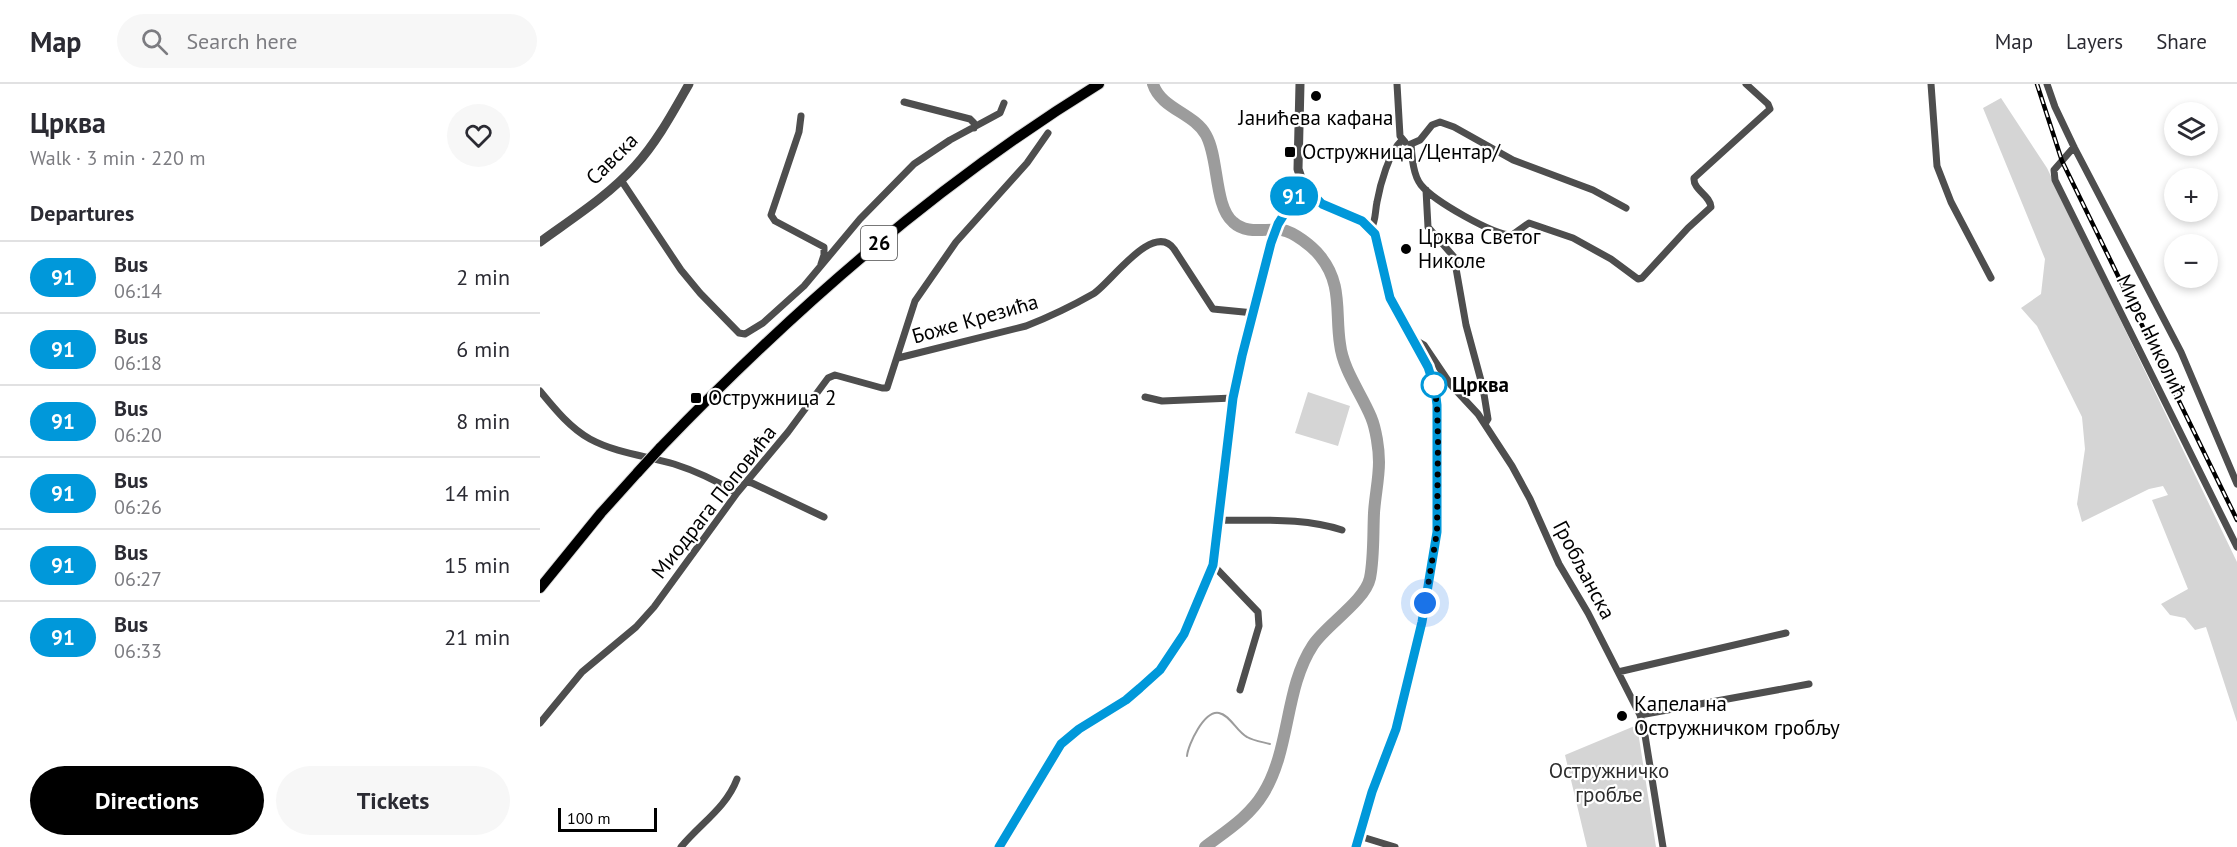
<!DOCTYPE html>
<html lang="en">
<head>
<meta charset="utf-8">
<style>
  body { margin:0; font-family:"PT Sans",sans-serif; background:#f7f7f7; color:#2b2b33; height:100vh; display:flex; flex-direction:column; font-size:22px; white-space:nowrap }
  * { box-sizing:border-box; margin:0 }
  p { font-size:20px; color:#7c7c81 }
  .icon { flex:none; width:33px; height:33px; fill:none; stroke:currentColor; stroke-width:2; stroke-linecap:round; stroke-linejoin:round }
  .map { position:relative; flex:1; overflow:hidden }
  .side { display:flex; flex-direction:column; background:#fff; width:540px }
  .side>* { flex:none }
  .badge { padding:0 12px; border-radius:20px; font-size:21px; line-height:39px }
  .controls { position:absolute; left:1624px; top:18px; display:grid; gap:12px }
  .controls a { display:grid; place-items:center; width:54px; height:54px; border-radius:50%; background:#fff; box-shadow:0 3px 9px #0003; font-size:30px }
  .scale { position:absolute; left:18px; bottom:15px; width:99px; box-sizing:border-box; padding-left:6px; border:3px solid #000; border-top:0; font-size:16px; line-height:21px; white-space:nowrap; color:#000; -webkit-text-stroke:4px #fff; paint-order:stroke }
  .you { position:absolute; width:30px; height:30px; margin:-15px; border:4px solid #fff; border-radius:50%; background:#1a73e8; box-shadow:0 0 0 9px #1a73e833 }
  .map>.badge { position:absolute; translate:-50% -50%; box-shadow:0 0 0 3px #fff }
  h2 { padding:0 30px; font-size:22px; line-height:54px }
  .round { display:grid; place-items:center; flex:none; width:63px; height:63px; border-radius:32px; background:#f7f7f7 }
  .overview { display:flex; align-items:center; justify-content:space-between; height:102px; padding:0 30px }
  h1 { font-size:28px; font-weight:800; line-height:45px }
  .button { display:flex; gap:12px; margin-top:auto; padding:12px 30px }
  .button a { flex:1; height:69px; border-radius:36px; background:#000; color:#fff; font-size:24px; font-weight:800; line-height:69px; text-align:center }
  .button a+a { background:#f7f7f7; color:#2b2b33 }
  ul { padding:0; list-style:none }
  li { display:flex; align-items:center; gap:18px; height:72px; padding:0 30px; border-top:2px solid #e1e1e2 }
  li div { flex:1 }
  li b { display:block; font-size:22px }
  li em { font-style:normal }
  li .badge { min-width:66px; font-weight:700; text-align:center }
  header { display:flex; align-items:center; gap:36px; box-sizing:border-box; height:84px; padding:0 30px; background:#fff; border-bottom:2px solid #e1e1e2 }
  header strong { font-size:28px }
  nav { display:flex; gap:33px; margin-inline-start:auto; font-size:21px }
  .search { width:420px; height:54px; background:#f7f7f7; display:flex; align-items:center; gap:15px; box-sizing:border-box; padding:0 21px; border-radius:33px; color:#7c7c81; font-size:22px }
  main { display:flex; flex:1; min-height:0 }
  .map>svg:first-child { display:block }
  .green { fill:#d5d5d5 }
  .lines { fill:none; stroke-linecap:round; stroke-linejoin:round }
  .stream { stroke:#9c9c9c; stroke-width:2 }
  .river { stroke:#9c9c9c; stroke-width:12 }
  .primary-casing { stroke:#dbdbdb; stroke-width:12 }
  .minor { stroke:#4e4e4e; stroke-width:7 }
  .tertiary { stroke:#4e4e4e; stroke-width:9 }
  .primary { stroke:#000; stroke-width:10 }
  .rail-casing { stroke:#000; stroke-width:4.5 }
  .rail { stroke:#fff; stroke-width:2; stroke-dasharray:7; stroke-linecap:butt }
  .primary-bridge-casing { stroke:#dbdbdb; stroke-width:12; stroke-linecap:butt }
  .primary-bridge { stroke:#000; stroke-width:10 }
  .line-casing { stroke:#fff; stroke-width:14 }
  .line { stroke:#0098da; stroke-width:9 }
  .walk { stroke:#000; stroke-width:6; stroke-dasharray:0 10.8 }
  .poi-dot { fill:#000; stroke:#fff; stroke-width:2 }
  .stop-dot { fill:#fff; stroke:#0098da; stroke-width:3 }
  .labels { text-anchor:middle; stroke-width:4.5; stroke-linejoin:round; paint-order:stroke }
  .shield { fill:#fff; stroke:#4c4c4c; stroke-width:1.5 }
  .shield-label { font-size:20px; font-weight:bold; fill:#000 }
  .poi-label { font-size:21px; fill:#000; stroke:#fff; text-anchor:start }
  .street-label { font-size:21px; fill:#000; stroke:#fff }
  .stop-label { font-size:21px; font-weight:bold; fill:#000; stroke:#fff; text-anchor:start }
  .park-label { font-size:21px; fill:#2c2c2c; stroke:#fff }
</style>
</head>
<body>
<header>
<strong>Map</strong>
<div class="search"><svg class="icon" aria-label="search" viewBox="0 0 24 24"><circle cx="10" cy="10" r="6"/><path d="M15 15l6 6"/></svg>Search here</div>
<nav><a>Map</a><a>Layers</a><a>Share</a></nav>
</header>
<main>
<section class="side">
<div class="overview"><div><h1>Црква</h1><p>Walk · 3 min · 220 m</p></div><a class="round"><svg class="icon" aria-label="heart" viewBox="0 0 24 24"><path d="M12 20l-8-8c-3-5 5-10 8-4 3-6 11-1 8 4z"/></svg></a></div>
<h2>Departures</h2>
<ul>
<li><span class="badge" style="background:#0098da;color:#fff">91</span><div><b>Bus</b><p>06:14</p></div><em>2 min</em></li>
<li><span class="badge" style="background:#0098da;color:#fff">91</span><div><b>Bus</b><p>06:18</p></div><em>6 min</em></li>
<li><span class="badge" style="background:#0098da;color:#fff">91</span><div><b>Bus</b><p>06:20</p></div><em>8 min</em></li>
<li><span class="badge" style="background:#0098da;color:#fff">91</span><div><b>Bus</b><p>06:26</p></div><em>14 min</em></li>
<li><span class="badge" style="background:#0098da;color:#fff">91</span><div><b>Bus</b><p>06:27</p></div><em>15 min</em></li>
<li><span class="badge" style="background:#0098da;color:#fff">91</span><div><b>Bus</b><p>06:33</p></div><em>21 min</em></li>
</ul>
<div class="button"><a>Directions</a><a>Tickets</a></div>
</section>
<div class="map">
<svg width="1697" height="763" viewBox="0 0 1697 763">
  <rect width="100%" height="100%" fill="#fff"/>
  <!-- green -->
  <path class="green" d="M 1461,14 L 1507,84 L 1697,478 L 1697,638 L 1666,543 L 1655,546 L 1645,534 L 1630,531 L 1621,520 L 1648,505 L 1612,416 L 1628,411 L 1623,402 L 1609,405 L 1542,438 L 1537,420 L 1545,365 L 1542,333 L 1497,242 L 1481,224 L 1501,210 L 1505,175 L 1443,24 Z
    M 768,308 L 810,322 L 798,362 L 755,349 Z
    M 1097,641 L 1116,763 L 1047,763 L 1025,671 Z"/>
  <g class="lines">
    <!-- stream -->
    <path class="stream" d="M 647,672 C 648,661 664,626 679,629 C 690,631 697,648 707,653 C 714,657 723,658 730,660"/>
    <!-- river -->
    <path class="river" d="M 613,0 C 621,25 654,29 666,51 C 679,74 674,122 693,138 C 707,151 725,144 742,146 C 754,148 772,162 780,172 C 803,200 795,228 800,260 C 803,286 821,309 831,333 C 836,345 839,365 839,378 C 839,395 835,412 834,429 C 833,450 834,474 830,494 C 825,517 786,541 773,561 C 744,605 751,665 723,710 C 709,733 686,747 665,763"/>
    <defs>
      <path id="primary" d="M 120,364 C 252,227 396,100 559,0
        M 0,504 L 61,429 L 98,388"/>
    </defs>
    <!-- primary casing -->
    <use href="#primary" class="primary-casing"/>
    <!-- minor -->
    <path class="minor" d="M 857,0 L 860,52 L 865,58
      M 1391,0 L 1397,82 L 1411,118 L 1451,194
      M 1507,0 L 1515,23 L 1534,63 L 1641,268 L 1697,400
      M 364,18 L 430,35 L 434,39 L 434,44
      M 261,32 L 259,48 L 231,131 L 235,137 L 284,163 L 284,171 L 281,180
      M 871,60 C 872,73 873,91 881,101 C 894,117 953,151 972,151 L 989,139 L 1033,154 L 1071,175 L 1098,195 L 1102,194 L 1148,144 L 1171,123 C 1170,111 1153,106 1154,94 L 1230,25 L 1228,20 L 1206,0
      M 871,60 L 880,56 L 892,41 L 900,38 L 914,43 L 973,76 L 1053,106 L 1086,124
      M 1534,63 L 1514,86 L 1515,96 L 1697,463
      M 81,96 L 141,186 L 160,209 L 199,249 L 205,250 L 223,239 L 264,202 L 320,135 L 374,80 L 410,56 L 460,29 L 464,19
      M 886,106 L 888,143 L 914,173 L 926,241 L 943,304 L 948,335 L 945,340
      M 831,145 C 836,137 835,127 837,118 C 840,101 849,68 862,56
      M 874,257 L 877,257 L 884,261 L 911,301 L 938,330 L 972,382 L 990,415 L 1019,480 L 1048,529 L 1100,631 L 1104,645 L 1123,763
      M 358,274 L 486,242 C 509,233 532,222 553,210 C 569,201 613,136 634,165 L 673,225 L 714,229
      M 0,307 C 14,324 30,344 50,355 C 76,369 106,372 134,380 C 156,387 177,397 197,409
      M 605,313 L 622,317 L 693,314
      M 207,398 L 212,399 L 284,433
      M 679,436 C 720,437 762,433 802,446
      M 673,481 L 718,528 L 719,542 L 700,606
      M 1078,588 L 1246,549
      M 1100,631 L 1269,600
      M 0,639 L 42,588 L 96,543 L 114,523 L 197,409 L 248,348 L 288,294 L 295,291 L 342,304 L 347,304 L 375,217 L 416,158 L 487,79 L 508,49
      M 819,752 L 855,763
      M 141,763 C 161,739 186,724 197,695
      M 459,763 L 521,660 L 539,645 L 586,616 L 600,605 L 620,586 L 644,550 L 673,481 L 693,314 L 702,272 L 731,159 L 738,140 L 763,100"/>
    <!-- tertiary -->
    <path class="tertiary" d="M 760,0 L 758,85 L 763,100 L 777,116 L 787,122 L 822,137 L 835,150 L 850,214 L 888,283 L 897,320 L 897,448 L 882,538 L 856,645 L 832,708 L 816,763
      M 0,158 C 33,134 68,112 95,82 C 117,58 133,28 149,0"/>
    <!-- primary -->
    <use href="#primary" class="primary"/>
    <defs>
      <path id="rail" d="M 1497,0 L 1522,77 L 1697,436"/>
    </defs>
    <!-- rail casing -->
    <use href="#rail" class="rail-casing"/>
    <!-- rail -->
    <use href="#rail" class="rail"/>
    <defs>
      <path id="primary-bridge" d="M 98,388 L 120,364"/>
    </defs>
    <!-- primary-bridge casing -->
    <use href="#primary-bridge" class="primary-bridge-casing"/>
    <!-- primary-bridge -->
    <use href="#primary-bridge" class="primary-bridge"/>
  </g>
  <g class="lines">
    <defs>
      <path id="line" d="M 459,763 L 521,660 L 539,645 L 586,616 L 600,604 L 620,586 L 644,550 L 673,481 L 693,314 L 702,272 L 731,159 L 738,140 L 763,100 L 782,120 L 822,137 L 835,150 L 850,214 L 888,283 L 895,305 L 897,321 L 897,448 L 882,538 L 856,645 L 832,708 L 816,763"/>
    </defs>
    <!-- line casing -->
    <use href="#line" class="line-casing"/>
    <!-- line -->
    <use href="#line" class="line"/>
    <!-- walk -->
    <path class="walk" d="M 885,519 L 897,448 L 898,357 L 897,321 L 894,301"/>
  </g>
  <!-- markers -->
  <g class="poi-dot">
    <circle cx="776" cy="12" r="6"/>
    <rect x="744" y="62" width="12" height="12" rx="3"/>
    <circle cx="866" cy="165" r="6"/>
    <rect x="150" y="308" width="12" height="12" rx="3"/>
    <circle cx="1082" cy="632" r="6"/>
  </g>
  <circle class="stop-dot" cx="894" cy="301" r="12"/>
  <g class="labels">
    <!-- shield labels -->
    <rect class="shield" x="321" y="142" width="36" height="34" rx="4.5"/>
    <g class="shield-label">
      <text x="339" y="166">26</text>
    </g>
    <!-- poi labels -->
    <g class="poi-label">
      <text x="776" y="41" text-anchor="middle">Јанићева кафана</text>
      <text x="762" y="75">Остружница /Центар/</text>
      <text x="878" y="160">Црква Светог<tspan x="878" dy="24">Николе</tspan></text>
      <text x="168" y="321">Остружница 2</text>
      <text x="1094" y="627">Капела на<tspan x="1094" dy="24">Остружничком гробљу</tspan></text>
    </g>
    <!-- street labels -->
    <g class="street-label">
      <text transform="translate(72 75) rotate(-45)" y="7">Савска</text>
      <text transform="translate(435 235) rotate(-16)" y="7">Боже Крезића</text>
      <text transform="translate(1612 253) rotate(64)" y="7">Мире Николић</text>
      <text transform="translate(174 418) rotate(-52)" y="7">Миодрага Поповића</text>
      <text transform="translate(1044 486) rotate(62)" y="7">Гробљанска</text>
    </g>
    <!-- stop labels -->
    <g class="stop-label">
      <text x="912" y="308">Црква</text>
    </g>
    <!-- park labels -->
    <g class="park-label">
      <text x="1069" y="694">Остружничко<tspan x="1069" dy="24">гробље</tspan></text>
    </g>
  </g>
</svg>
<div class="controls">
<a><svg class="icon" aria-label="layers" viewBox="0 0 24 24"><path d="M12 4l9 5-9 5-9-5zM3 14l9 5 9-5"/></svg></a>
<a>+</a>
<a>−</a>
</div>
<div class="scale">100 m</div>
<div class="you" style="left:885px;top:519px"></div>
<b class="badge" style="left:754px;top:112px;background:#0098da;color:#fff">91</b>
</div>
</main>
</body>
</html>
